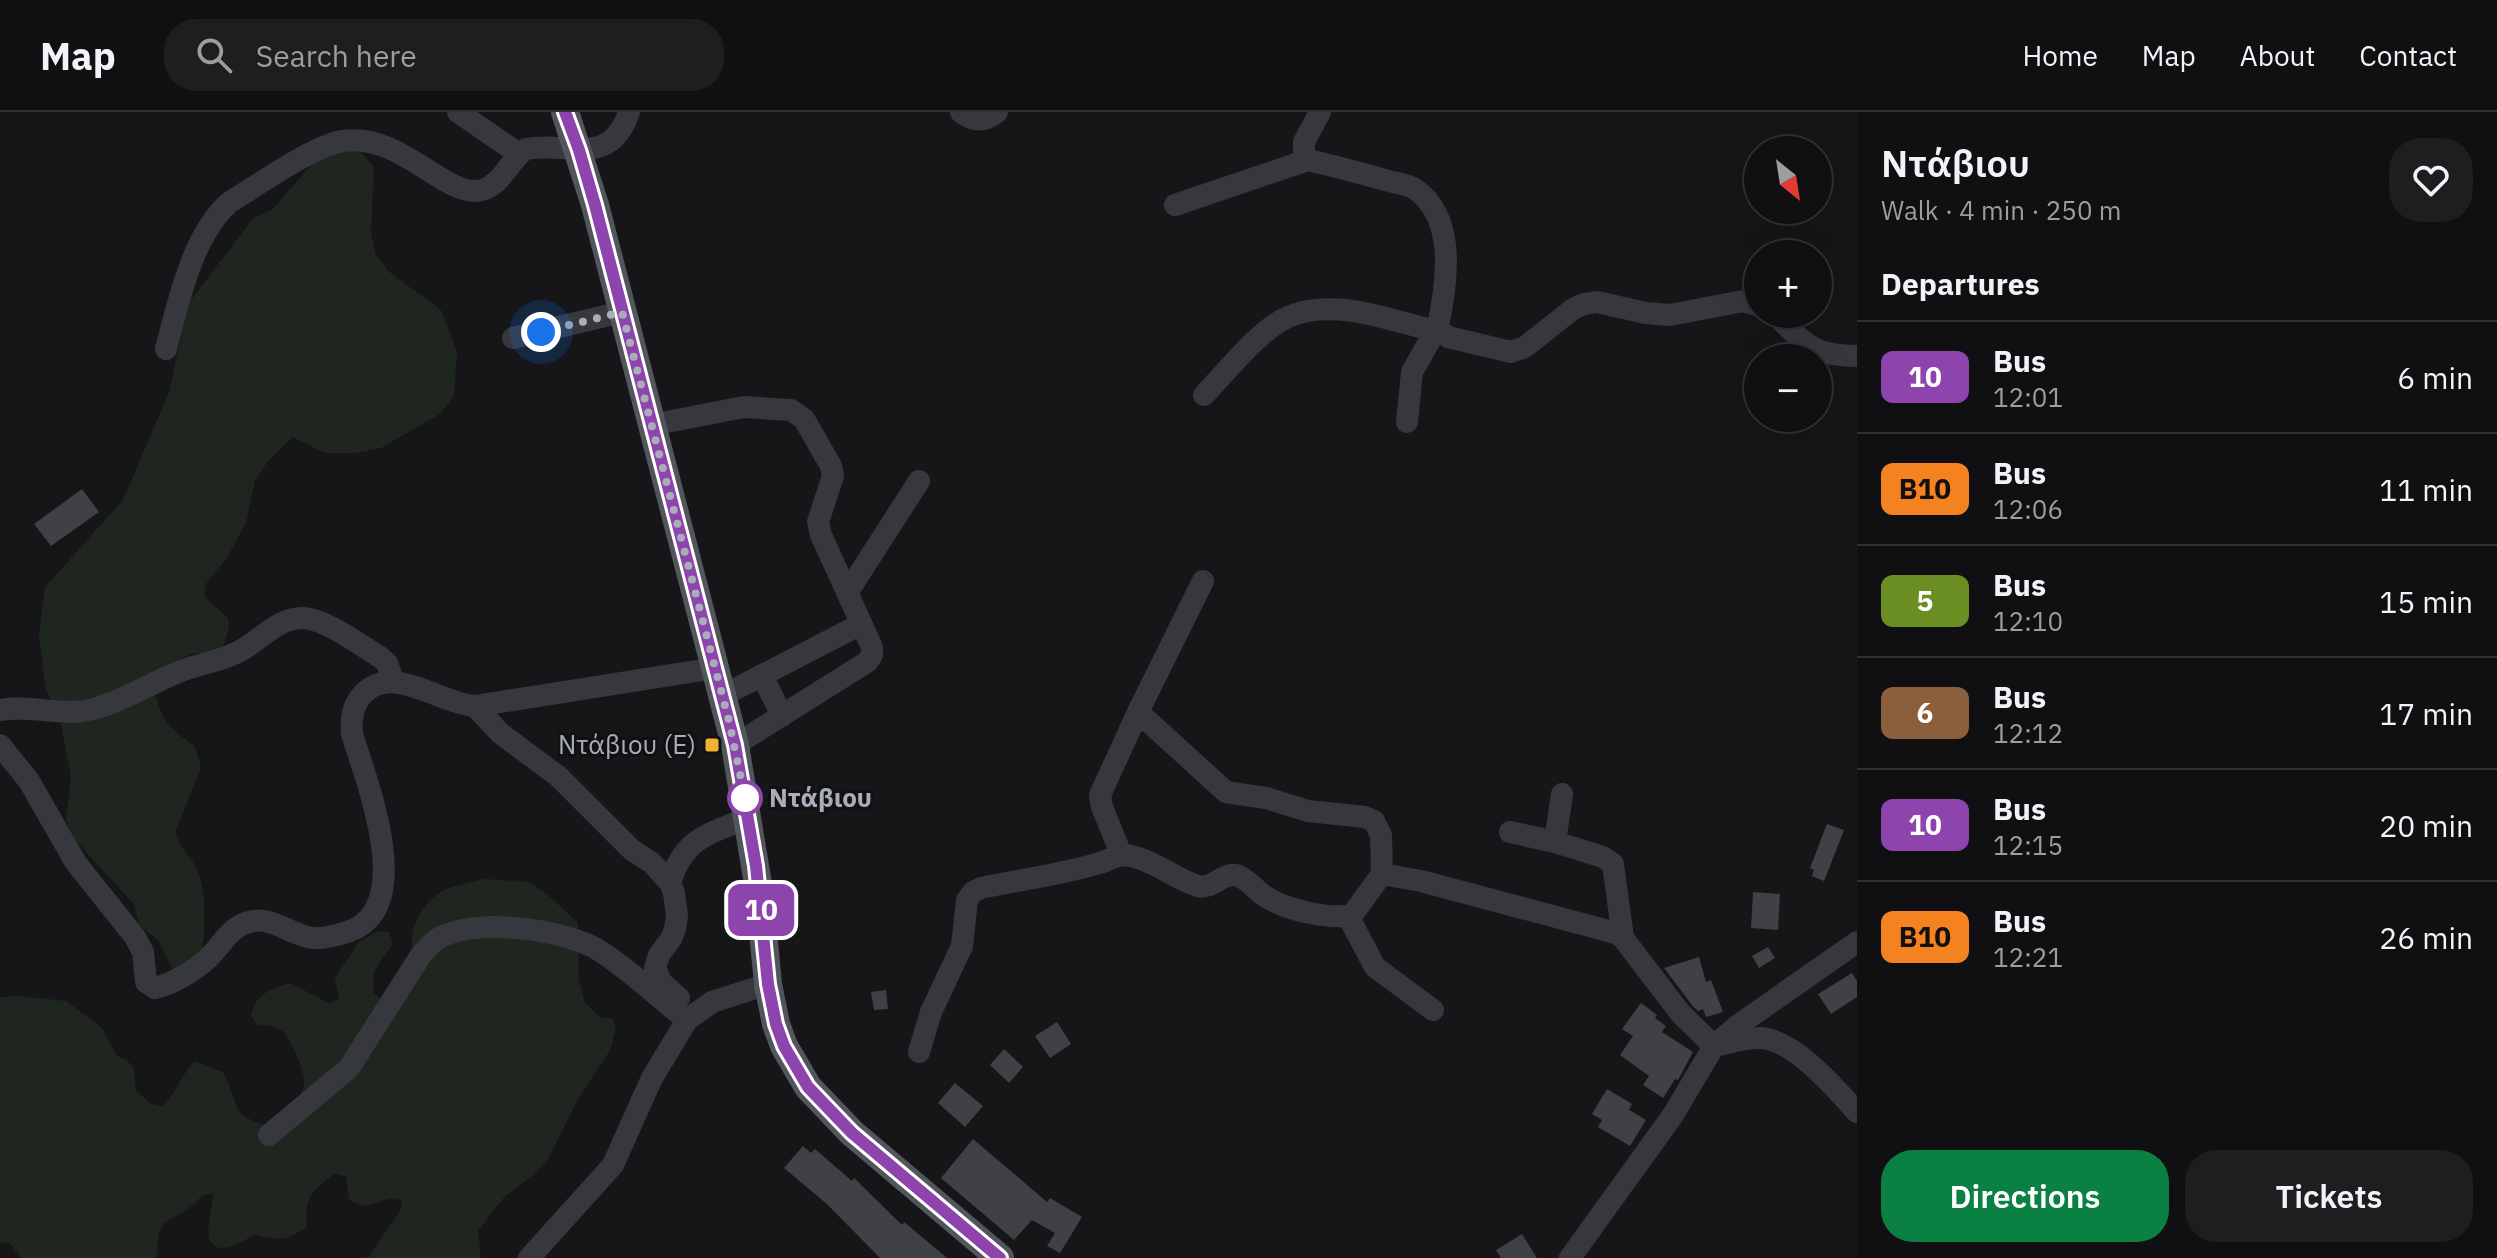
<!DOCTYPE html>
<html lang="en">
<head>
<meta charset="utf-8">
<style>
  body { margin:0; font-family:"IBM Plex Sans",sans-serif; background:#1e1e20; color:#f1f3f6; height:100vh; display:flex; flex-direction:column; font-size:30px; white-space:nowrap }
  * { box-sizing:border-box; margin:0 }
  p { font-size:26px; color:#9c9d9f }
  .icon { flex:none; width:44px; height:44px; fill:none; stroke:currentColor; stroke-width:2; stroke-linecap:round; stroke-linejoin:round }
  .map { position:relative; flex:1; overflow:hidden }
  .panel { display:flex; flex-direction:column; background:#101012; width:640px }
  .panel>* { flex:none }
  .badge { padding:0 16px; border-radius:12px; font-size:28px; line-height:52px }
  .needle { width:52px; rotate:150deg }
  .fabs { position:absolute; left:1744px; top:24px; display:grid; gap:16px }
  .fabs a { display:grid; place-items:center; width:88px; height:88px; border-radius:50%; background:#101012; box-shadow:0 8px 32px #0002,0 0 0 2px #303032; font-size:40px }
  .you { position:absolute; width:40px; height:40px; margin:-20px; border:6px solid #fff; border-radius:50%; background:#1a73e8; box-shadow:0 0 0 12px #1a73e833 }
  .map>.badge { position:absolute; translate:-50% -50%; box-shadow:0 0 0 4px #fff }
  h2 { padding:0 24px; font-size:30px; line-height:72px }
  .round { display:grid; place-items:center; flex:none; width:84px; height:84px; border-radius:32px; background:#1e1e20 }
  .overview { display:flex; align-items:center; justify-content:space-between; height:136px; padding:0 24px }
  h1 { font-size:38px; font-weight:600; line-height:60px }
  .button { display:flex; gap:16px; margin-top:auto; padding:16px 24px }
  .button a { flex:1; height:92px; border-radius:32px; background:#0b8043; color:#fff; font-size:32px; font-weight:600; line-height:92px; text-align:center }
  .button a+a { background:#1e1e20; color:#f1f3f6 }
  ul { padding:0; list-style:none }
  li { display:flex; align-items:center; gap:24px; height:112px; padding:0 24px; border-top:2px solid #303032 }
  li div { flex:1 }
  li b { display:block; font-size:30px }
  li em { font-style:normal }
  li .badge { min-width:88px; font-weight:700; text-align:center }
  header { display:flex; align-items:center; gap:48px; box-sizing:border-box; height:112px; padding:0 40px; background:#101012; border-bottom:2px solid #303032 }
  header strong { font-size:38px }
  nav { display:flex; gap:44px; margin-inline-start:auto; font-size:28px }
  .search { width:560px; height:72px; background:#1e1e20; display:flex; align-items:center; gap:20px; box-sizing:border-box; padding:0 28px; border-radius:32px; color:#9c9d9f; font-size:30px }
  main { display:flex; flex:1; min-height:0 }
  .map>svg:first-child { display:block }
  .green { fill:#1e261f }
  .building { fill:#404145 }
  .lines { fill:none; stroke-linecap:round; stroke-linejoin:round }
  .minor { stroke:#37383d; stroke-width:22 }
  .major { stroke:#53555c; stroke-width:28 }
  .line-casing { stroke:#fff; stroke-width:18 }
  .line { stroke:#8e44ad; stroke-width:12 }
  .walk { stroke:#a8adb8; stroke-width:8; stroke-dasharray:0 14.4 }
  .poi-dot { fill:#f2b134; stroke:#111113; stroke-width:3 }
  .stop-dot { fill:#fff; stroke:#8e44ad; stroke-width:4 }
  .labels { text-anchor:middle; stroke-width:6; stroke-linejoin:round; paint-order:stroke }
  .poi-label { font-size:26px; fill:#a8adb8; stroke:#111113; text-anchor:end }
  .stop-label { font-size:26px; font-weight:bold; fill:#a8adb8; stroke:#111113; text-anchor:start }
</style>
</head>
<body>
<header>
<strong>Map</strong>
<div class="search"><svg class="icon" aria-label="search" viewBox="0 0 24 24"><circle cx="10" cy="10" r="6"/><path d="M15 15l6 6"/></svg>Search here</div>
<nav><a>Home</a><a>Map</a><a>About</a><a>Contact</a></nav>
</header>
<main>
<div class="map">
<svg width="1857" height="1146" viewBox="0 0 1857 1146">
  <rect width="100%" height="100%" fill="#161618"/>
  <!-- green -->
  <path class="green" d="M 337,36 L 359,38 L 374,55 L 371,121 L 376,143 L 388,159 L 441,198 L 457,239 L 454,284 L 440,302 L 381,336 L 356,341 L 324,341 L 293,325 L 269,348 L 255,368 L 246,411 L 228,444 L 205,473 L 205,485 L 228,506 L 229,516 L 222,538 C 211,543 201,539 189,543 C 175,547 163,562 154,573 C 158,604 169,617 195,634 L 201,655 L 176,719 C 177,735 190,742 197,757 C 207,782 205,813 202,839 L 174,860 L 158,828 L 139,813 L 134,792 L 75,728 L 66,708 L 71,665 L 59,600 L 46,579 L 39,523 L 45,475 L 123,388 L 169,280 L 188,192 L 253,106 L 273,97 L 318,45 Z
    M 484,767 L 529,770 L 547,782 L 578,811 L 579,868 L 585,891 L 601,906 L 612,906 L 616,917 L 610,938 L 578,987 L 548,1047 L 532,1064 L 505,1084 L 478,1119 L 481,1146 L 361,1146 L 368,1145 L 400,1099 L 402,1088 C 380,1081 371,1104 349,1087 L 346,1065 L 335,1061 C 312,1081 304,1083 307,1115 C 285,1129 280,1129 254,1122 C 243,1131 216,1146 209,1126 C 206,1113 213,1094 213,1082 L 203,1083 L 186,1099 L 165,1110 L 159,1120 L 157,1143 L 154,1146 L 22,1146 L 9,1131 L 0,1130 L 0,885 L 19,884 L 66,889 L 102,916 L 117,944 L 127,948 L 134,957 L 136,979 L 151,992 L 162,994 C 175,982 182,963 194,949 L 223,960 C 241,993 227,1002 268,1014 C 282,1005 300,992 304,974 C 307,963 290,924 281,918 C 275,913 264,914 257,912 L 251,904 C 255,882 271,877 290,871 L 329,891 L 339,887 L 335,866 L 359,830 L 378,819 L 389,820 L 393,831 L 374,859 L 373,881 L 391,892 L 415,846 C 405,822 419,794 441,780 C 452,773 471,771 484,767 Z"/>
  <!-- building -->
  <path class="building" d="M 82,377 L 99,400 L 51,434 L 34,412 Z
    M 1827,712 L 1844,718 L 1824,769 L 1812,764 L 1814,758 L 1810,756 Z
    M 1753,780 L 1780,782 L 1778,818 L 1751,816 Z
    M 1768,835 L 1775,846 L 1759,856 L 1752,844 Z
    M 1699,845 L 1706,870 L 1711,868 L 1723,900 L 1706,905 L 1703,897 L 1698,899 L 1692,893 L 1664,856 Z
    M 1852,861 L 1857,869 L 1857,885 L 1831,902 L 1818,882 Z
    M 886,878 L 888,897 L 874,898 L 871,880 Z
    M 1641,891 L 1657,903 L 1655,906 L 1666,914 L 1662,920 L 1693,940 L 1678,968 L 1675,967 L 1663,986 L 1643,973 L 1649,964 L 1620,943 L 1633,924 L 1622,917 Z
    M 1057,910 L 1071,932 L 1050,946 L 1035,924 Z
    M 1004,937 L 1023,955 L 1009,971 L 990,953 Z
    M 955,971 L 983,994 L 965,1015 L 938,991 Z
    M 1607,977 L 1632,992 L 1629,998 L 1646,1008 L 1630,1034 L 1598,1015 L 1602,1008 L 1592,1002 Z
    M 973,1027 L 1047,1090 L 1050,1086 L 1082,1105 L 1060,1141 L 1047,1134 L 1055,1121 L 1032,1108 L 1014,1128 L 941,1066 Z
    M 803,1034 L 811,1041 L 815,1037 L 852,1069 L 854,1066 L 902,1113 L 904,1110 L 947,1146 L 880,1146 L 828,1093 L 784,1056 Z
    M 1522,1122 L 1537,1146 L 1501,1146 L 1496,1138 Z"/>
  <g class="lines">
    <!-- minor -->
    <path class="minor" d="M 458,0 L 519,42
      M 961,0 C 973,10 985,10 997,0
      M 1320,0 L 1304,30 L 1304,43 L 1308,48 C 1334,54 1360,61 1385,68 C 1395,71 1407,72 1415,77 C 1457,106 1447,171 1438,214 L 1440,219 L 1448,225 L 1511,240 L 1525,235 L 1573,197 L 1584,192 L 1597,190 L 1646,201 L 1670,203 L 1743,189 L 1758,193
      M 1175,93 L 1308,48
      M 1775,202 C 1805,232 1812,244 1857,244
      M 513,226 L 622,200
      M 166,237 C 178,191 193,121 230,90 C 257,74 314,33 343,29 C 401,20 447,88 482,78 C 503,72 509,48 526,37 C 569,29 610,57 629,0
      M 1204,283 C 1226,260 1248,232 1274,213 C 1320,180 1385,207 1435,219
      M 1407,310 L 1412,260 L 1438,214
      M 651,313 L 744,295 L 791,298 L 804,307 L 831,354 L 833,364 L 818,410 L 821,423 L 872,535 L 872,543 L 867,550 L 735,633
      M 847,481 L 919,369
      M 762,563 L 782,604
      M 722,584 L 861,512
      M 475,594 L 500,621 L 559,665 L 632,738 L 652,751 L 670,771 L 674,781 L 677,804 L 675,817 L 671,827 L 659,843 L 655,856 L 661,870 L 679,886
      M 0,598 C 32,592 65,606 97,596 C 124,588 150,572 176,561 C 197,552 220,550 240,539 C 261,528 278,505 304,506 C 327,508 360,533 380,545 L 387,551 L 393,569
      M 1138,600 L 1203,469
      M 0,633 L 29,669 L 76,751 L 135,825 L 143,840 L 146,870 L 155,876 C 175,871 200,856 213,841 C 224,829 232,814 249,810 C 272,803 291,824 313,826 C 325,827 338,823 350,819 C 417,795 366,668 352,622 C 351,606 352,593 364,581 C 394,552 439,591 475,594 L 715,556
      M 1562,682 L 1555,730 L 1603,745 L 1613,752 L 1623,826
      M 1510,720 L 1555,730
      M 1121,742 L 1102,695 L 1100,683 L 1138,600 L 1226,680 L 1266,686 L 1308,699 L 1365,705 L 1374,709 L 1381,723 L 1382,762
      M 670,771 C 684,725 708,723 749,705
      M 1348,804 L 1375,855 L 1433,898
      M 919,940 L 931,900 L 962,834 L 967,788 L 973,780 L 981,776 C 1019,768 1059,763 1096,752 C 1109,749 1117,741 1131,744 C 1155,749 1175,767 1198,774 C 1213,778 1224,758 1239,764 C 1248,768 1255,777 1263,783 C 1283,797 1328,808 1352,803 L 1382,762 L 1421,769 L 1616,821 L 1623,826 L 1681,902 L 1714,934 C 1728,931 1744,926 1758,926 C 1792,925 1835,976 1857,1000
      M 269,1023 L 349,956 L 421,843 C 427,837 432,830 439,826 C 475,805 566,817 600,839 C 631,859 659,886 687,908
      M 529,1146 L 613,1053 L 652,966 L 687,908 L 712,890 L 768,872
      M 1570,1146 L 1673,1003 L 1714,934 L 1737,914 L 1857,830"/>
    <!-- major -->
    <path class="major" d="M 565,0 L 595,93 L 735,633 L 759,778 L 768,872 L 776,912 L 784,934 L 808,975 L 852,1021 L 1000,1146"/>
  </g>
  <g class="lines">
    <defs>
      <path id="line" d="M 565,0 L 579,38 L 595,93 L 735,633 L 756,754 L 768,872 L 776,912 L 784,934 L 808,975 L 852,1021 L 1000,1146"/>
    </defs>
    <!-- line casing -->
    <use href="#line" class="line-casing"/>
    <!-- line -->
    <use href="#line" class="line"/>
    <!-- walk -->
    <path class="walk" d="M 541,220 L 622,200 L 729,609 L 745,686"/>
  </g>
  <!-- markers -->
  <rect class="poi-dot" x="704" y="625" width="16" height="16" rx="4"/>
  <circle class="stop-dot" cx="745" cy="686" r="16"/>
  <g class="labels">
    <!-- poi labels -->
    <g class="poi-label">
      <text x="696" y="642">Ντάβιου (E)</text>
    </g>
    <!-- stop labels -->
    <g class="stop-label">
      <text x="769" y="695">Ντάβιου</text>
    </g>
  </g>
</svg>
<div class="fabs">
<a><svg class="needle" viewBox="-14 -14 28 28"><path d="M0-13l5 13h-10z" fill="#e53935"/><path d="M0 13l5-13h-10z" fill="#9c9d9f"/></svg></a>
<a>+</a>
<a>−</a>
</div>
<div class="you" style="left:541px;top:220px"></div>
<b class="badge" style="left:761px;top:798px;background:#8e44ad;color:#fff">10</b>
</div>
<section class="panel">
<div class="overview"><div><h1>Ντάβιου</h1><p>Walk · 4 min · 250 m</p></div><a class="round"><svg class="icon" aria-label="heart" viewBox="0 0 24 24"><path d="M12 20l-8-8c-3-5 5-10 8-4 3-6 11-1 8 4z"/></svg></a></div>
<h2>Departures</h2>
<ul>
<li><span class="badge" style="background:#8e44ad;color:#fff">10</span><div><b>Bus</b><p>12:01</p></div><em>6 min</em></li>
<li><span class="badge" style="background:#f58220;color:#111">B10</span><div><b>Bus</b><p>12:06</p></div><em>11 min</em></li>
<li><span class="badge" style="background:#6b8e23;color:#fff">5</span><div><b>Bus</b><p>12:10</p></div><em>15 min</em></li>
<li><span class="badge" style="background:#8b5e3c;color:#fff">6</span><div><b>Bus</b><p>12:12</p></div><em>17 min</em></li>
<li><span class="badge" style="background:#8e44ad;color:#fff">10</span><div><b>Bus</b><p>12:15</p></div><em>20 min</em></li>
<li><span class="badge" style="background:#f58220;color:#111">B10</span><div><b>Bus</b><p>12:21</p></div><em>26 min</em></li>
</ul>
<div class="button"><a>Directions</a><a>Tickets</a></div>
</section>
</main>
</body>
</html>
